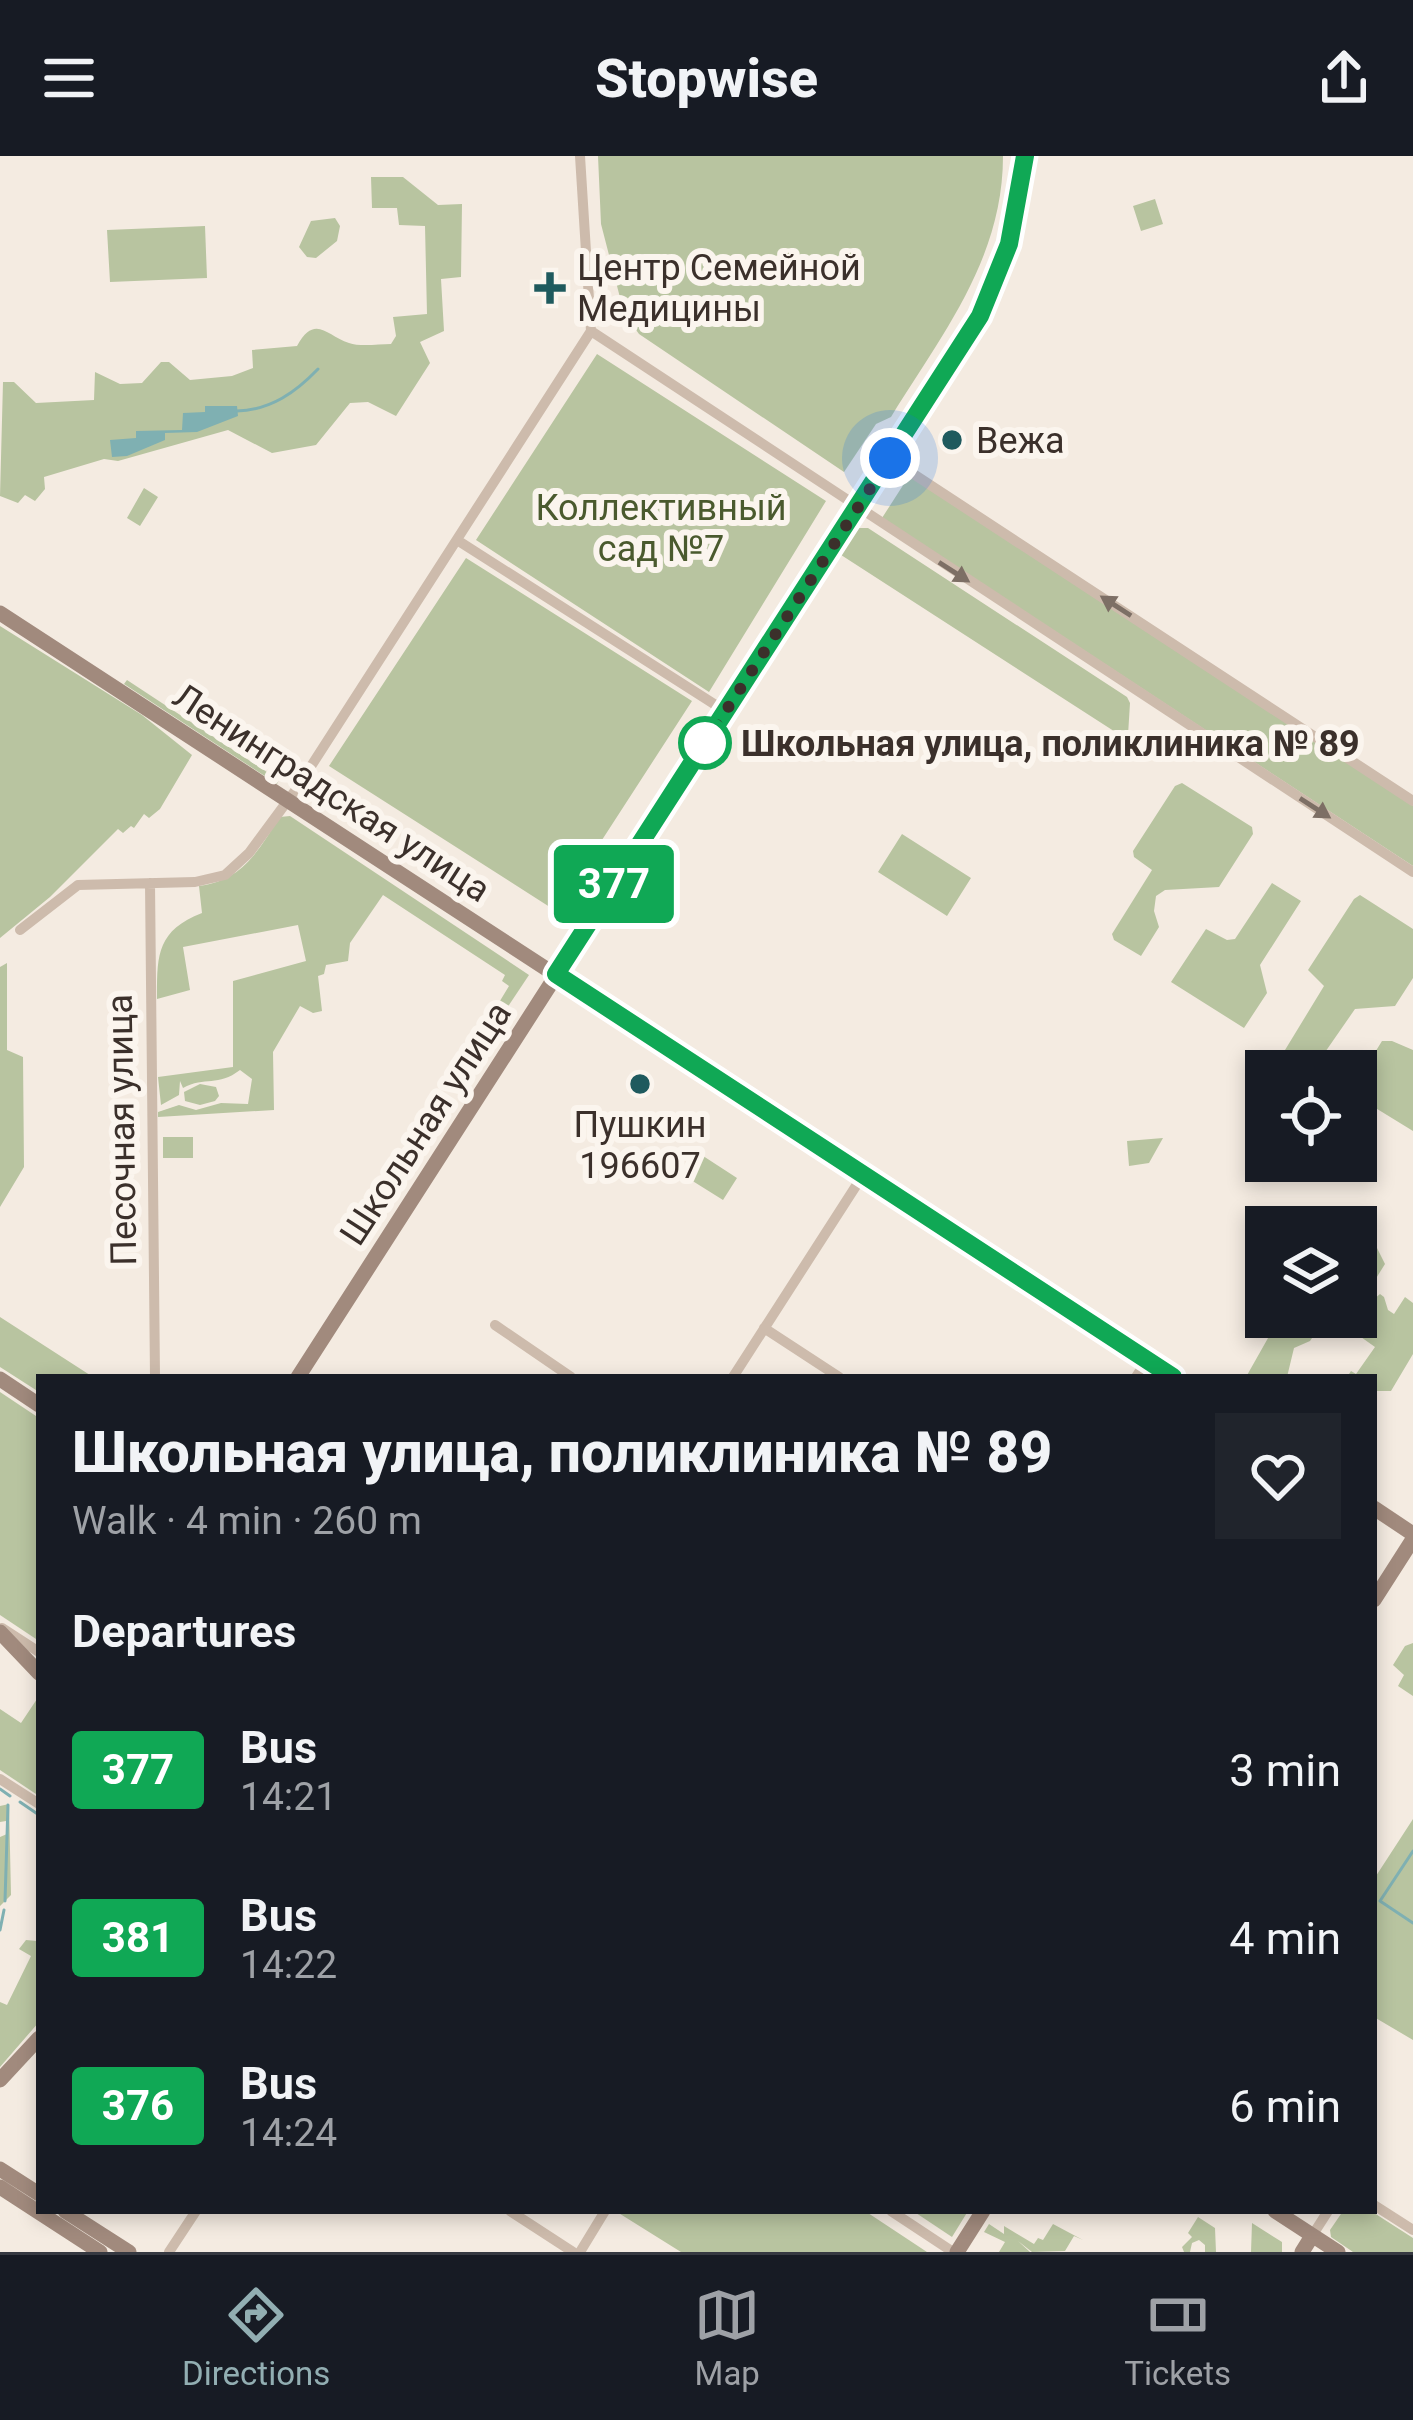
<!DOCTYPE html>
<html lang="en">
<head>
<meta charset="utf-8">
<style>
  body { margin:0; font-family:Roboto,sans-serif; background:#20242c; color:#f1f3f6; height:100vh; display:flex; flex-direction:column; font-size:45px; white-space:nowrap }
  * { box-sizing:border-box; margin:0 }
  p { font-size:39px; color:#9ea1a6 }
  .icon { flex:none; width:66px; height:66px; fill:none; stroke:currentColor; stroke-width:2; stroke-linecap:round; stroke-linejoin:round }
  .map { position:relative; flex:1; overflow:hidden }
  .drawer { position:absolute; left:36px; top:1218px; width:1341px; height:840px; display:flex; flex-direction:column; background:#171b24; border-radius:0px; box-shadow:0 6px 18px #0003 }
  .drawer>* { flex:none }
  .badge { padding:0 24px; border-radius:9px; font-size:42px; line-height:78px }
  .tools { position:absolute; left:1245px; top:894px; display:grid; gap:24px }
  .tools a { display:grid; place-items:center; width:132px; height:132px; border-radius:0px; background:#171b24; box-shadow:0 6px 18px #0003; font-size:60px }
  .you { position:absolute; width:60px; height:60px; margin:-30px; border:9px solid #fff; border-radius:50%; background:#1a73e8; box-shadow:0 0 0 18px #1a73e833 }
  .map>.badge { position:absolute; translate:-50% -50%; box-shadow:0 0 0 6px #fff }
  h2 { padding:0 36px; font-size:45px; line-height:108px }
  .round { display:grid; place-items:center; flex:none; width:126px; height:126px; border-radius:0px; background:#20242c }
  .headline { display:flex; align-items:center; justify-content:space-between; height:204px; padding:0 36px }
  h1 { font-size:57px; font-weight:800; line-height:90px }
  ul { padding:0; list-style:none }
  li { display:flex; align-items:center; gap:36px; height:168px; padding:0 36px }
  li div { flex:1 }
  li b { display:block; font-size:45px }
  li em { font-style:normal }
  li .badge { min-width:132px; font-weight:700; text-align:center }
  header { display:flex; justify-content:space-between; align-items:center; height:156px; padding:0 36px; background:#171b24; font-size:54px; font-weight:800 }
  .tab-bar { display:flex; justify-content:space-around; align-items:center; height:168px; border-top:3px solid #363941; background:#171b24; font-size:33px; color:#9ea1a6 }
  .tab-bar a { display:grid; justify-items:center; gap:6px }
  .tab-bar .selected { color:#92aeb2 }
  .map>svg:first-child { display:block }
  .green { fill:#b8c4a0 }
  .water { fill:#7fb0b2 }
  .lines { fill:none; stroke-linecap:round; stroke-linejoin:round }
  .stream { stroke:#7fb0b2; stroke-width:3 }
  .street { stroke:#cdbbac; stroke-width:10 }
  .secondary { stroke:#a18a7d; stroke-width:15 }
  .oneway { fill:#7d6f65 }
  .line-casing { stroke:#fff; stroke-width:27 }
  .line { stroke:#10a855; stroke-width:18 }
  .walk { stroke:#3b302b; stroke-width:12; stroke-dasharray:0 21.6 }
  .poi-dot { fill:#1f5a5e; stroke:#fbf5ee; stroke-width:4.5 }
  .stop-dot { fill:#fff; stroke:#10a855; stroke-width:6 }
  .labels { text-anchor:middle; stroke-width:12; stroke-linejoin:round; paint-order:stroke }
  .poi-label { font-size:36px; fill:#3b302b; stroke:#fbf5ee; text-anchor:start }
  .park-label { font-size:36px; fill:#4a5a2e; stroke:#fbf5ee }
  .stop-label { font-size:36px; font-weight:bold; fill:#3b302b; stroke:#fbf5ee; text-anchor:start }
  .street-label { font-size:36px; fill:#3b302b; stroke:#fbf5ee }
</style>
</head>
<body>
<header><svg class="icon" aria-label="menu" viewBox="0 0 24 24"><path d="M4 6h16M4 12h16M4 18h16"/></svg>Stopwise<svg class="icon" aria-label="share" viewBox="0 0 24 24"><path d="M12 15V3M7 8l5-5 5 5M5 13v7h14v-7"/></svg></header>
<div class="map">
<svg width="1413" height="2096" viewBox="0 0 1413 2096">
  <rect width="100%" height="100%" fill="#f4ebe1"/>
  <!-- green -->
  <path class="green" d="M 598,0 L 1003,0 C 1003,103 942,178 891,261 L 876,268 L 844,316 L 639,178 L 624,157 L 601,68 Z
    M 371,21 L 403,21 L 438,49 L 462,48 L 461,121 L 441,123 L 444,175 L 420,186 L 430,207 L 396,260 L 368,246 L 350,247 L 316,289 L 272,297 L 228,274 L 118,305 L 104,303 L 44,321 L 45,333 L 35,345 L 25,339 L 18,347 L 0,340 L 3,226 L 14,226 L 36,247 L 94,244 L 95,216 L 120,228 L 142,227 L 161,206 L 169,206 L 190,224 L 232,220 L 253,212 L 252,194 L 297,190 C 315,157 327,180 349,187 C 360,191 379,188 391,188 L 396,180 L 393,161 L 427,158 L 425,70 L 399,69 L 397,52 L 372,52 Z
    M 1155,43 L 1163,68 L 1141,75 L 1133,50 Z
    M 335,62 L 340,70 L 337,85 L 316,102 L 307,101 L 299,91 L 311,65 Z
    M 205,70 L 207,122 L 110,126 L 107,74 Z
    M 597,198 L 826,345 L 709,536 L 476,384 Z
    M 909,320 L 1413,650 L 1413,710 L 882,362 Z
    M 144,332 L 158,341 L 140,370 L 127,362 Z
    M 857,372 L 868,372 L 1127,541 L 1130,547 L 1128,579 L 1120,579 L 838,397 Z
    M 466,402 L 692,545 L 556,755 L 329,610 Z
    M 0,470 L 142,559 L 192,599 L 160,653 L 149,662 L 144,658 L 134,672 L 131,670 L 123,677 L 118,673 L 50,741 L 0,782 Z
    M 127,524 L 279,624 L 277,628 L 124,528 Z
    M 1182,627 L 1252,671 L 1253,678 L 1219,731 L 1165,734 L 1156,740 L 1154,755 L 1159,771 L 1141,800 L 1114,784 L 1112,778 L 1152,714 L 1134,701 L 1133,695 L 1175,630 Z
    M 290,660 L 529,819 L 471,906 L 463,900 L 464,891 L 480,866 L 486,868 L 509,830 L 502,825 L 505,819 L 383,739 L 350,787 L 348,805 L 326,809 L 324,818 L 318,820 L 322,855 L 313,857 L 300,850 L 273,896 L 274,954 L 158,961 L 158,956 L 179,949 L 196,954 L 221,947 L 248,948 L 252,923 L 240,914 C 218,931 205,920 183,932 L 180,925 L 179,939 L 161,949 L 158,921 L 233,911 L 233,825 L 306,805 L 298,769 L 183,791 L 190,834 L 157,843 C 157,800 156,775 202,757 L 199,730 C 243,724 257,696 280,661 Z
    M 902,678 L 971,722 L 947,760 L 878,716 Z
    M 1272,727 L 1301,745 L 1260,809 L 1267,837 L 1244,872 L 1171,826 L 1206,773 L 1227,784 L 1235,783 Z
    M 1360,739 L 1413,773 L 1413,822 L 1395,850 L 1355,853 L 1312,915 L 1286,900 L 1285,894 L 1324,830 L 1308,814 L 1354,743 Z
    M 7,807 L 7,894 L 23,901 L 24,1011 L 0,1051 L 0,811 Z
    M 1382,885 L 1392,885 L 1413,894 L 1413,975 L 1356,940 L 1356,927 Z
    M 200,928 L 216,931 L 219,940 L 215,945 L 200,949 L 185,945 L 184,936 Z
    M 163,981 L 193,981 L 193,1002 L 163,1002 Z
    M 1163,982 L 1149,1007 L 1129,1010 L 1127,985 Z
    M 697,996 L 737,1022 L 723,1044 L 683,1019 Z
    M 1356,1078 L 1377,1092 L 1385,1108 L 1370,1132 L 1373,1144 L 1380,1138 L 1384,1141 L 1388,1154 L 1394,1158 L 1405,1141 L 1413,1147 L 1413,1198 L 1391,1235 L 1374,1235 L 1374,1221 L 1347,1221 L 1351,1215 L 1356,1218 L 1375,1191 L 1351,1174 L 1360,1162 L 1356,1152 Z
    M 0,1161 L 93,1221 L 39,1221 L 39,1236 L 0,1211 Z
    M 1280,1161 L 1326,1161 L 1310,1185 L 1294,1192 L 1287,1221 L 1246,1221 Z
    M 0,1236 L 39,1262 L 39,1485 L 0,1459 Z
    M 1413,1487 L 1413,1540 L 1398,1530 L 1404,1519 L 1393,1509 L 1405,1490 Z
    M 39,1540 L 39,1640 L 0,1614 L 0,1553 L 21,1567 Z
    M 9,1648 L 11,1739 L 0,1750 L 0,1681 L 7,1678 L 6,1665 L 0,1666 L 0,1650 Z
    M 1413,1663 L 1413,1884 L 1374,1861 L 1374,1723 Z
    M 39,1771 L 39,1866 L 0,1911 L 0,1846 L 7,1849 L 31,1800 L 19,1793 L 26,1784 L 37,1785 Z
    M 865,2055 L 927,2096 L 681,2096 L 617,2056 Z
    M 913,2055 L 968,2055 L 952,2081 Z
    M 1343,2055 L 1371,2055 L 1413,2082 L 1413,2096 L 1353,2096 L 1331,2081 L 1330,2074 Z
    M 1198,2061 L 1215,2072 L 1216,2096 L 1205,2096 L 1205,2089 L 1199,2084 L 1192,2087 L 1190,2096 L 1184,2096 L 1182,2091 L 1192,2081 L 1188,2077 Z
    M 1252,2067 L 1282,2086 L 1282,2096 L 1251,2096 Z
    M 989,2068 L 1004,2078 L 1004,2070 L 1034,2088 L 1038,2082 L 1043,2084 L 1053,2068 L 1083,2084 L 1074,2080 L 1065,2095 L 1032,2096 L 1018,2085 L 1030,2096 L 999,2096 L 1005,2086 L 984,2076 Z"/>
  <!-- water -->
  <path class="water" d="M 205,250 L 237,250 L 238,260 L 197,276 L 165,277 L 165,284 L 127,300 L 112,301 L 110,284 L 136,282 L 136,275 L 182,274 L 183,257 L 205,256 Z"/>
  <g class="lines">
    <!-- stream -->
    <path class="stream" d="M 237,255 C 271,254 296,236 318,213
      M 0,1633 L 10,1640
      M 20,1646 L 39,1659
      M 1413,1695 L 1380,1745 L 1413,1767
      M 5,1745 L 8,1649
      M 0,1774 L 4,1754"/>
    <!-- street -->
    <path class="street" d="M 591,175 L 1413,716
      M 889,302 L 1413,645
      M 457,384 L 725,555
      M 150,727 L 155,1221
      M 20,774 L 78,729 L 195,726 L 225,719 L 249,697 L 297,632 L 591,175 L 580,0
      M 495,1169 L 571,1221
      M 764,1172 L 839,1221
      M 733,1221 L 863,1019
      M 1136,1221 L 1147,1204
      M 2,1472 L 39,1496
      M 0,1623 L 39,1648
      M 1374,2049 L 1413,2074
      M 510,2055 L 573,2096
      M 891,2055 L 953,2096
      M 1312,2080 L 1328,2055
      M 169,2096 L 196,2055
      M 580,2096 L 605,2055"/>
    <!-- secondary -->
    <path class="secondary" d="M 0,457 L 1173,1221
      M 298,1221 L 980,160 L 1009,88 L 1025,0
      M 0,1223 L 39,1249
      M 1374,1352 L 1413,1378
      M 1374,1444 L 1413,1383
      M 0,1476 L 39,1517
      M 0,1924 L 39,1882
      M 0,2013 L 39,2038
      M 0,2031 L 100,2096
      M 65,2055 L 129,2096
      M 1275,2055 L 1338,2096
      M 957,2096 L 983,2055
      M 1302,2096 L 1312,2080"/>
  </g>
  <!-- one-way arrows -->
  <defs><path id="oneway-solid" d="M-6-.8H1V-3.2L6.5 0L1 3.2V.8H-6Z" transform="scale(3)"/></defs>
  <g class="oneway">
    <use href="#oneway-solid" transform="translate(954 416) rotate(33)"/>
    <use href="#oneway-solid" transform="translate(1116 450) rotate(-147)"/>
    <use href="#oneway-solid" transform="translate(1315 652) rotate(33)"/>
  </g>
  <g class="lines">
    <defs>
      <path id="line" d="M 1025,0 L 1009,88 L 980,160 L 556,818 L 1173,1221"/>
    </defs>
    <!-- line casing -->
    <use href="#line" class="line-casing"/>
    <!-- line -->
    <use href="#line" class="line"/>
    <!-- walk -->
    <path class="walk" d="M 705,587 L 890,302"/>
  </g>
  <!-- markers -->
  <g class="poi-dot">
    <path d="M544 114h12v12h12v12h-12v12h-12v-12h-12v-12h12z"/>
    <circle cx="952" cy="284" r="12"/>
    <circle cx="640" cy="928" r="12"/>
  </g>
  <circle class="stop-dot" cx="705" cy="587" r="24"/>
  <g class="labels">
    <!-- poi labels -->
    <g class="poi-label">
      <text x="577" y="124">Центр Семейной<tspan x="577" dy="41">Медицины</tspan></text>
      <text x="976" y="297">Вежа</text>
      <text x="640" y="981" text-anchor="middle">Пушкин<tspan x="640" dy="41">196607</tspan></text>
    </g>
    <!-- park labels -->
    <g class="park-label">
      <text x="661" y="364">Коллективный<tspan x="661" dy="41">сад №7</tspan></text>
    </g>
    <!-- stop labels -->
    <g class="stop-label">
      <text x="741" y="600">Школьная улица, поликлиника № 89</text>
    </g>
    <!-- street labels -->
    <g class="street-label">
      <text transform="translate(332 636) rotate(33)" y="13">Ленинградская улица</text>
      <text transform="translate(425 967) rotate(-57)" y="13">Школьная улица</text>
      <text transform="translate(121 974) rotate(-91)" y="13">Песочная улица</text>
    </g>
  </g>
</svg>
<div class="tools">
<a><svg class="icon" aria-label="locate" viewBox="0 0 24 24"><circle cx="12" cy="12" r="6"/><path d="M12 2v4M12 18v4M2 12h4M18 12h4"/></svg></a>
<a><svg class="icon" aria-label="layers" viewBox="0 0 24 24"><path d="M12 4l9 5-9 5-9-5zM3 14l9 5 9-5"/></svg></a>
</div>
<div class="you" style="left:890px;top:302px"></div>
<b class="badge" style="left:614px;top:728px;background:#10a855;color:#fff">377</b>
<section class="drawer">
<div class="headline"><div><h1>Школьная улица, поликлиника № 89</h1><p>Walk · 4 min · 260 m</p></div><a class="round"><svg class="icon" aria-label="heart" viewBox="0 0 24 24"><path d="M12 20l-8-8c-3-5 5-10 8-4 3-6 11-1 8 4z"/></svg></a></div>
<h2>Departures</h2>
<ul>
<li><span class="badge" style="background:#10a855;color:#fff">377</span><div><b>Bus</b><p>14:21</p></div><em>3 min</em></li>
<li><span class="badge" style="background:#10a855;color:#fff">381</span><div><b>Bus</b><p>14:22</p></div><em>4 min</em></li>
<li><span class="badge" style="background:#10a855;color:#fff">376</span><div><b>Bus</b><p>14:24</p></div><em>6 min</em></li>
</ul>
</section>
</div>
<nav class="tab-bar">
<a class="selected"><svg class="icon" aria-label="directions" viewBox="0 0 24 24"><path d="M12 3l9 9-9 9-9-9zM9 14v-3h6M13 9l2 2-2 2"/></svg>Directions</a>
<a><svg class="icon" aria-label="map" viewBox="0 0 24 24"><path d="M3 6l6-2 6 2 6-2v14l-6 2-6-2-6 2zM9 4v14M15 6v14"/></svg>Map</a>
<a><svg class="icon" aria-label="tickets" viewBox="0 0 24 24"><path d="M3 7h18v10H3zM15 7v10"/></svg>Tickets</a>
</nav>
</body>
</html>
